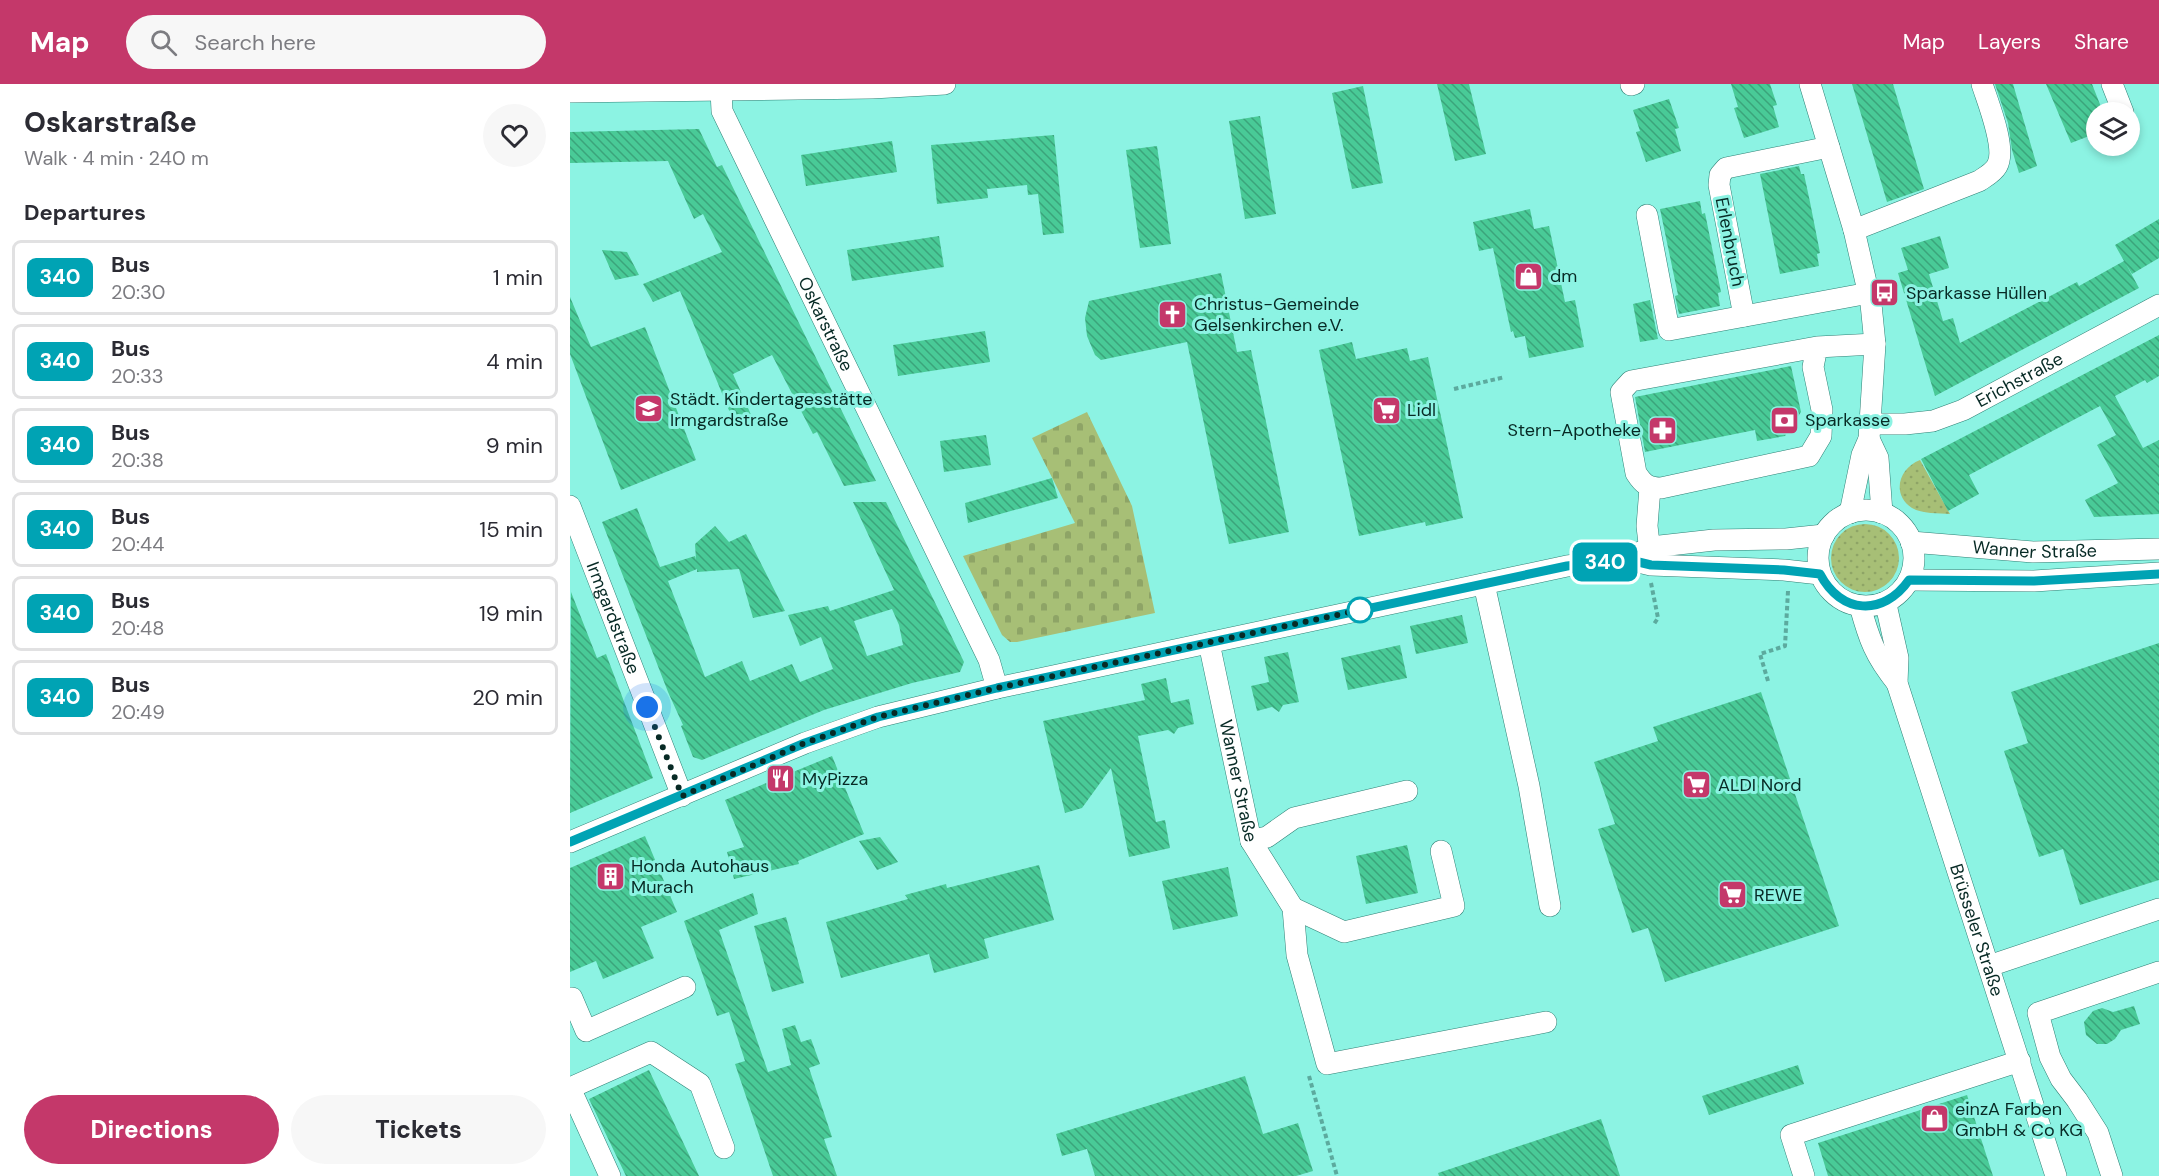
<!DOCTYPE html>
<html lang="en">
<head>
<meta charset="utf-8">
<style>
  body { margin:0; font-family:"DM Sans",sans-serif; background:#f7f7f7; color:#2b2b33; height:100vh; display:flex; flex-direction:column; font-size:22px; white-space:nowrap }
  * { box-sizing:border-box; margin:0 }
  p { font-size:20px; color:#7c7c81 }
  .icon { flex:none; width:33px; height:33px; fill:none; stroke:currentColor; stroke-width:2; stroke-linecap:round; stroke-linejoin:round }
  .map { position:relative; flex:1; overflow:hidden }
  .details { display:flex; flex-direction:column; background:#fff; width:570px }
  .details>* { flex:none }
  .badge { padding:0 12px; border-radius:9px; font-size:21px; line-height:39px }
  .controls { position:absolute; left:1516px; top:18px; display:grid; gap:12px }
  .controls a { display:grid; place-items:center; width:54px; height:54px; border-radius:50%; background:#fff; box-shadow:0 3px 9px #0003; font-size:30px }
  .you { position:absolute; width:30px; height:30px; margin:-15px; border:4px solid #fff; border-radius:50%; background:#1a73e8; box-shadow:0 0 0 9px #1a73e833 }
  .map>.badge { position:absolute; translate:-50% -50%; box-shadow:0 0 0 3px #fff }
  h2 { padding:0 24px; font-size:22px; line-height:54px }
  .round { display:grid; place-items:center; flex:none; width:63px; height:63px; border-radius:32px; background:#f7f7f7 }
  .head { display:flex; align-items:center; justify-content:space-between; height:102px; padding:0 24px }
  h1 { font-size:28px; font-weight:800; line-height:45px }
  .button { display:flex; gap:12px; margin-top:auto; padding:12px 24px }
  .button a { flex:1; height:69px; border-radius:36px; background:#c4386a; color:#fff; font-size:24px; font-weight:800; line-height:69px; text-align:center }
  .button a+a { background:#f7f7f7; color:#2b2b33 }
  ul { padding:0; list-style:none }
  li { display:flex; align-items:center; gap:18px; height:75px; margin:0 12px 9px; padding:0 12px; border:3px solid #e1e1e2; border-radius:9px }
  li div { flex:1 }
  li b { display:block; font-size:22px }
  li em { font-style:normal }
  li .badge { min-width:66px; font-weight:700; text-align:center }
  header { display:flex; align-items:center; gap:36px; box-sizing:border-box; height:84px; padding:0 30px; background:#c4386a; color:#fff }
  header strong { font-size:28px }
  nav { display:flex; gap:33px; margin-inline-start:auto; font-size:21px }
  .search { width:420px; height:54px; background:#f7f7f7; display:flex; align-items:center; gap:15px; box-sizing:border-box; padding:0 21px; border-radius:33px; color:#7c7c81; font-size:22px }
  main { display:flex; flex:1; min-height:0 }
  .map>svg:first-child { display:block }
  .grass { fill:url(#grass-dots) }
  .cemetery { fill:url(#cemetery-stones) }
  .building { fill:url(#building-back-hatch); fill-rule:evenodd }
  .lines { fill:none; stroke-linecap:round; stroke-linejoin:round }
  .minor-casing { stroke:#2f8075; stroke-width:22 }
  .path { stroke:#5caa9e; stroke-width:4; stroke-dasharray:4.5 3; stroke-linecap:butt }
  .minor { stroke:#fff; stroke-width:21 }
  .line-casing { stroke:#fff; stroke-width:14 }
  .line { stroke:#00a3b4; stroke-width:9 }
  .walk { stroke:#072a25; stroke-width:6; stroke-dasharray:0 10.8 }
  .stop-dot { fill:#fff; stroke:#00a3b4; stroke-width:3 }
  .labels { text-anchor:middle; stroke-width:6; stroke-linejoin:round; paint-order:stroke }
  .street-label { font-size:18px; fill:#072a25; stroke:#8cf3e3 }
  .poi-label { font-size:18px; fill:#072a25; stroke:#8cf3e3; text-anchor:start }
</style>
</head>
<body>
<header>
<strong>Map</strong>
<div class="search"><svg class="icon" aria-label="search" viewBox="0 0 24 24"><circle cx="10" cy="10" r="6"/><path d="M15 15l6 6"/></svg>Search here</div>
<nav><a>Map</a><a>Layers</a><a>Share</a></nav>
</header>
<main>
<section class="details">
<div class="head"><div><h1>Oskarstraße</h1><p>Walk · 4 min · 240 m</p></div><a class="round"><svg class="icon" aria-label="heart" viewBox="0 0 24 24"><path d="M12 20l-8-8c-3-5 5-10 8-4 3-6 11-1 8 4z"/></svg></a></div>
<h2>Departures</h2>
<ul>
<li><span class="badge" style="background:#00a3b4;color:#fff">340</span><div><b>Bus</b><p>20:30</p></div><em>1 min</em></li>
<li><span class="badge" style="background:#00a3b4;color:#fff">340</span><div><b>Bus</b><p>20:33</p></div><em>4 min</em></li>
<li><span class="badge" style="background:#00a3b4;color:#fff">340</span><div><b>Bus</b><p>20:38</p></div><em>9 min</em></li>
<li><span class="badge" style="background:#00a3b4;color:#fff">340</span><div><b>Bus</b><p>20:44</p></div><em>15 min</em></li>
<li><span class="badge" style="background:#00a3b4;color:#fff">340</span><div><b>Bus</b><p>20:48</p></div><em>19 min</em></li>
<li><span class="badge" style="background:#00a3b4;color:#fff">340</span><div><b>Bus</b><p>20:49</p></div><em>20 min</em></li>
</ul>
<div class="button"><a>Directions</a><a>Tickets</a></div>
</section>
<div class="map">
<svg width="1589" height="1092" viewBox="0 0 1589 1092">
  <defs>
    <pattern id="grass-dots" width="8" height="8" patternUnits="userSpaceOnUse" patternTransform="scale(1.5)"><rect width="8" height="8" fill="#a7bf76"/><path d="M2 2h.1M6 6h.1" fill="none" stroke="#8ea466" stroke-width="1.8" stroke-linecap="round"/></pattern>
    <pattern id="cemetery-stones" width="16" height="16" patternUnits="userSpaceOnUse" patternTransform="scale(1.5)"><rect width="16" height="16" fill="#a7bf76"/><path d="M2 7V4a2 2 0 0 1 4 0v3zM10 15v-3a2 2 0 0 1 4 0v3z" fill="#8ea466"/></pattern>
    <pattern id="building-back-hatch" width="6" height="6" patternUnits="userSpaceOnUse" patternTransform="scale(1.5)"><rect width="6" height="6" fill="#49ca97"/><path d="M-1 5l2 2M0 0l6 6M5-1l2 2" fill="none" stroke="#3ba47b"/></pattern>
  </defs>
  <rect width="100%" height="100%" fill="#8cf3e3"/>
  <!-- grass -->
  <path class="grass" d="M 1350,376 L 1380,430 C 1369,429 1352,430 1342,424 C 1321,410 1329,384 1350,376 Z
    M1261 474a34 34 0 1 1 68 0a34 34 0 1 1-68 0Z"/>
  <!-- cemetery -->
  <path class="cemetery" d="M 517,328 L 562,422 L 585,529 L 447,558 L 440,558 L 432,551 L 393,472 L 505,439 L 462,354 Z"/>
  <!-- building -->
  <path class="building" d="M 867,0 L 899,0 L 916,70 L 885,77 Z
    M 1161,0 L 1200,0 L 1207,21 L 1203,22 L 1209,43 L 1174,54 L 1164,24 L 1168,23 Z
    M 1282,0 L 1323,0 L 1354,105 L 1317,118 Z
    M 1425,0 L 1443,0 L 1467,82 L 1449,89 L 1442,66 L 1438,39 Z
    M 1476,0 L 1522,0 L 1533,28 L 1527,28 L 1527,49 L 1501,59 Z
    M 793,2 L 813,99 L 782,105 L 762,9 Z
    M 1099,15 L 1109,44 L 1105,45 L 1111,67 L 1076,78 L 1066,48 L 1070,47 L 1063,26 Z
    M 690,32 L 706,130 L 675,135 L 659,37 Z
    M 129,45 L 147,83 L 152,81 L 306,397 L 274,402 L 247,348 L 243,350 L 202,271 L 163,290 L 182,333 L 165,341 L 110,207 L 83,218 L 73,200 L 152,168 L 133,130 L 124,135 L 98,77 L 0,79 L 0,48 Z
    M 484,51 L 494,149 L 473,151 L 468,110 L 458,111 L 457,101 L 417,105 L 418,114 L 367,120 L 361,61 Z
    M 322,57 L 327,88 L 236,102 L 231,71 Z
    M 587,62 L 601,160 L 570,164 L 556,66 Z
    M 1229,82 L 1231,90 L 1234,90 L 1240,118 L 1250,169 L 1247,170 L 1249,182 L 1210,190 L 1190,90 Z
    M 1130,117 L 1132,130 L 1135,129 L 1151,208 L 1148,209 L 1150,222 L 1109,230 L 1105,212 L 1108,211 L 1090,125 Z
    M 960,125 L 964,145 L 979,142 L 995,218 L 1005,216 L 1014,263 L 959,274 L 955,252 L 945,254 L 943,247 L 941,248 L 923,164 L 909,167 L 903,138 Z
    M 1589,135 L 1589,174 L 1562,190 L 1556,180 L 1569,204 L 1365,312 L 1328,189 L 1338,186 L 1331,164 L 1370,152 L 1379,184 L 1359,190 L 1373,237 L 1383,234 L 1390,259 L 1507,198 L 1509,202 L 1554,177 L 1545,161 Z
    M 369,152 L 374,183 L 282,197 L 277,166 Z
    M 32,166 L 57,168 L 69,191 L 45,196 Z
    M 651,189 L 667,268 L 681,266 L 719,448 L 659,460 L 617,258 L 531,276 L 525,271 L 517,252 L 515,234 L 519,217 Z
    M 0,213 L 21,263 L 75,243 L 126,376 L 51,406 L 0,270 Z
    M 1080,216 L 1088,255 L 1070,258 L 1063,220 Z
    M 415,247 L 420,278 L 328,292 L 323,261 Z
    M 1589,251 L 1589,292 L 1577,299 L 1575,296 L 1545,312 L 1573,364 L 1589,356 L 1589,430 L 1524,433 L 1515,416 L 1548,399 L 1527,361 L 1546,351 L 1530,322 L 1399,391 L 1409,410 L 1378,427 L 1351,375 Z
    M 782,258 L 786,275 L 837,264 L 840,277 L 858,273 L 893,434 L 856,442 L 855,438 L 789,452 L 749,266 Z
    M 1221,282 L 1231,328 L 1215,352 L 1187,357 L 1185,346 L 1075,368 L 1065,313 Z
    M 416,351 L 421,381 L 374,388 L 370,357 Z
    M 482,394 L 488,414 L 398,439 L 395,419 Z
    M 283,418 L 316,418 L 394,578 L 390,588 L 342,599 L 254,626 L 132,676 L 123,673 L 111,642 L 113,641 L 98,608 L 32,438 L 67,424 L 90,483 L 125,472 L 126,476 L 125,460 L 145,442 L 159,458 L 176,450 L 215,527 L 183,534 L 169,485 L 127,488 L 127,485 L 98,497 L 135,593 L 172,577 L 180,597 L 222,580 L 230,598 L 263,585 L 251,553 L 230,562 L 218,531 L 258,522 L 260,527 L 324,506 ZM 322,525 L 329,541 L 333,561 L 297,572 L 284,537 Z
    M 1,508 L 27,574 L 36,570 L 83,694 L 0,729 Z
    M 892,531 L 898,559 L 846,570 L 840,542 Z
    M 1589,559 L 1589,796 L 1510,821 L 1493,765 L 1469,773 L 1434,667 L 1458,659 L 1441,608 Z
    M 830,561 L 837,594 L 778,606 L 771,574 Z
    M 718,568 L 729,618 L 713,621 L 709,628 L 702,623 L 687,627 L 681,602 L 699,598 L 694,573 Z
    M 596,594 L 601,619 L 619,615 L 624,640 L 608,644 L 604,650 L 598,646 L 568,652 L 586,738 L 595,736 L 600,764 L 559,773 L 541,684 L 512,724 L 495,729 L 473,637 L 575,616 L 571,600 Z
    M 1191,608 L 1269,842 L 1095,898 L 1078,844 L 1062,849 L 1041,784 L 1028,745 L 1045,740 L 1024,678 L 1088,657 L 1083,643 Z
    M 262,672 L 294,750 L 228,777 L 229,780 L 164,795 L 157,768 L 174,763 L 155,716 Z
    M 75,752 L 107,828 L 71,843 L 84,874 L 33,895 L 26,877 L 0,888 L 0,784 Z
    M 310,753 L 328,778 L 307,786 L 289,757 Z
    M 837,761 L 848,809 L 796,820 L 786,772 Z
    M 469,781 L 484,836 L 414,855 L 419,874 L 364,889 L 359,870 L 271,894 L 256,838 L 338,815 L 335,811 L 376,800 L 377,804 Z
    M 658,783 L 668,832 L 603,846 L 592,797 Z
    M 183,809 L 188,830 L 149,846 L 198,988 L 221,981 L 212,945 L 225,941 L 231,958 L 241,955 L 250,980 L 239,984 L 262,1053 L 254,1055 L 267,1092 L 203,1092 L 165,980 L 175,977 L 159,928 L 147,932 L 114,837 Z
    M 216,833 L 234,899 L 202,908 L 184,842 Z
    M 1564,922 L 1570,940 L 1551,946 L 1545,955 L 1537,960 L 1527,960 L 1516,951 L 1514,938 L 1523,927 L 1532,924 L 1543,928 Z
    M 1228,981 L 1234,1000 L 1139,1031 L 1132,1012 Z
    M 79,986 L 129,1092 L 56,1092 L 19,1015 Z
    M 675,992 L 693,1050 L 728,1039 L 743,1087 L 726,1092 L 525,1092 L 517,1065 L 492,1072 L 486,1050 Z
    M 1397,1011 L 1423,1092 L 1258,1092 L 1248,1059 Z
    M 1031,1035 L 1050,1092 L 869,1092 L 868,1089 Z"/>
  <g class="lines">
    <defs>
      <g id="minor">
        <path d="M 1240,0 L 1284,146 L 1301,220 L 1305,260 L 1299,355 L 1292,371 L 1280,429"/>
        <path d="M 1542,0 L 1553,28"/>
        <path d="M 1061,1 L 1064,0"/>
        <path id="s1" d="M 151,6 L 152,27 L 419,576 L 427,604"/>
        <path d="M 0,8 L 302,4 L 375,0"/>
        <path d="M 1077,131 L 1099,246 L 1299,209"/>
        <path d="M 1284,146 L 1409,97 C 1415,93 1423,89 1427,82 C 1437,65 1418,19 1412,0"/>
        <path d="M 1174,232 L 1149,101 L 1150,91 L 1156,84 L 1259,63"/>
        <path d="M 1247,263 L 1243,283 L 1252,326 L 1251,352 L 1239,372 L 1091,404 C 1078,404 1073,400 1066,389 L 1051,308 L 1061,297 L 1247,263 L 1305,260"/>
        <path id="s2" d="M 1300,340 L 1335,340 L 1363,337 L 1393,326 L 1589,221"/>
        <path d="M 1299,355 L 1308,374 L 1312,429"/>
        <path d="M 1080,404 L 1077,442 L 1081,477"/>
        <path id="s3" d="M 0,422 L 112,712"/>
        <circle cx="1296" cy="474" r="48"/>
        <path id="s4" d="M 1341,458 L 1463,468 L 1589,465"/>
        <path d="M 1056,475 L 1081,481 L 1214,486 L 1250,490"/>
        <path d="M 1339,496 L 1464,497 L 1589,489"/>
        <path d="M 914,500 L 959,702 L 980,822"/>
        <path id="s5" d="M 1313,519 L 1317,525 L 1328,574 L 1327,599 L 1486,1092"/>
        <path d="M 1290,522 C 1299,555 1305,572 1327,599"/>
        <path id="s6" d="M 639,559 L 681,757 L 723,824 L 727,871 L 757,980 L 976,938"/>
        <path d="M 681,757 L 697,753 L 724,734 L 837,707"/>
        <path d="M 0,758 L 235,659 L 308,633 L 427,604 L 997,482 L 1056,475 L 1081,463 L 1144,456 L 1216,455 L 1254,451"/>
        <path d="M 723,824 L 774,848 L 884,822 L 871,767"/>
        <path d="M 1419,882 L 1589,825"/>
        <path d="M 0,914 L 2,914 L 16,947 L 115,903"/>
        <path d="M 0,1004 L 81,968 L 130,1000 L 154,1064"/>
        <path d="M 0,1004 L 40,1092"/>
        <path d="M 1234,1092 L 1221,1051 L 1450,977"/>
        <path d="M 1542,1092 L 1528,1049 L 1507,1016 L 1491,995 L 1480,973 L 1468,929 L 1589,888"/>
      </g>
    </defs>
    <!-- minor casing -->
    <use href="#minor" class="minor-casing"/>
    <!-- path -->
    <path class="path" d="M 884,305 L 935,293
      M 1081,499 L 1088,534 L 1084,540
      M 1198,597 L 1190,570 L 1215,562 L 1218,507
      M 739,992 L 767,1092"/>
    <!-- minor -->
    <use href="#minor" class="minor"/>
  </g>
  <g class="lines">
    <defs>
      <path id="line" d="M 0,758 L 235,659 L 308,633 L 427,604 L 997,482 L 1056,475 L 1081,481 L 1214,486 L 1250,490 C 1271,530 1313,533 1339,496 L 1464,497 L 1589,490"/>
    </defs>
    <!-- line casing -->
    <use href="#line" class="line-casing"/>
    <!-- line -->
    <use href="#line" class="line"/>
    <!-- walk -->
    <path class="walk" d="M 77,623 L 112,712 L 235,659 L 308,633 L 427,604 L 790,526"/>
  </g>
  <!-- icons -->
  <defs>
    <symbol id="shop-square" viewBox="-11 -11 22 22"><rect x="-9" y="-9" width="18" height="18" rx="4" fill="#c4386a" stroke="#8cf3e3"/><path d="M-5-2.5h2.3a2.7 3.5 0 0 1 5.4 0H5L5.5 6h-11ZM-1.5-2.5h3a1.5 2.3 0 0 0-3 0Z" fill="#fff"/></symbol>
    <symbol id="bus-square" viewBox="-11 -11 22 22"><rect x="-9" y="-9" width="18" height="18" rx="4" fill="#c4386a" stroke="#8cf3e3"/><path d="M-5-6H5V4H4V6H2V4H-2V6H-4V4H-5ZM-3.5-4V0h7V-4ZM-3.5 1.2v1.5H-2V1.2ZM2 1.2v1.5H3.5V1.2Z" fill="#fff"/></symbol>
    <symbol id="church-square" viewBox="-11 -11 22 22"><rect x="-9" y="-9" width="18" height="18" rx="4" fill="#c4386a" stroke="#8cf3e3"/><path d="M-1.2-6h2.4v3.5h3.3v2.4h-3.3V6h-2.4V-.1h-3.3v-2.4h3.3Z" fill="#fff"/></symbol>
    <symbol id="school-square" viewBox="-11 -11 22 22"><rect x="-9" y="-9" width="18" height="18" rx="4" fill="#c4386a" stroke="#8cf3e3"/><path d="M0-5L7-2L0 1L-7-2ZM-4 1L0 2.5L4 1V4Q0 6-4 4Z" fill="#fff"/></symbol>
    <symbol id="supermarket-square" viewBox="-11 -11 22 22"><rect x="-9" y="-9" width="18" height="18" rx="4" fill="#c4386a" stroke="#8cf3e3"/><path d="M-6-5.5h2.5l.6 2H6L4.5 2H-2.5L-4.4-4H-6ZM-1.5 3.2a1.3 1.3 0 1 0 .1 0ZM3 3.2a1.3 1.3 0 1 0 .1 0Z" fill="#fff"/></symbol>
    <symbol id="bank-square" viewBox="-11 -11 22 22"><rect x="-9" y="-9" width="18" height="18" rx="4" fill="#c4386a" stroke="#8cf3e3"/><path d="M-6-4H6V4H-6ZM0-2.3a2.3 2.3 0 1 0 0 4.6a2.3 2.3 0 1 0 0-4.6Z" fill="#fff"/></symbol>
    <symbol id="pharmacy-square" viewBox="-11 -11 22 22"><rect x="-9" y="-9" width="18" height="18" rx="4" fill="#c4386a" stroke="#8cf3e3"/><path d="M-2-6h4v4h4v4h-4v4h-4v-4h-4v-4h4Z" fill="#fff"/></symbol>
    <symbol id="restaurant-square" viewBox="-11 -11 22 22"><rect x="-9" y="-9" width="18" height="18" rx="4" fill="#c4386a" stroke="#8cf3e3"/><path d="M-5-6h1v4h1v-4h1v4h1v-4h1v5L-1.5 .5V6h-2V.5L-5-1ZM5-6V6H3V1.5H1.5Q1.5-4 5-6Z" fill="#fff"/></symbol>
    <symbol id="building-square" viewBox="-11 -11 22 22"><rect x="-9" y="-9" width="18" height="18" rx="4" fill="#c4386a" stroke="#8cf3e3"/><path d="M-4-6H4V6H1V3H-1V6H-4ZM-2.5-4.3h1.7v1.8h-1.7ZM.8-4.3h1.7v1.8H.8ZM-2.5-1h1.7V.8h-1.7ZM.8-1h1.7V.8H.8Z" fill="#fff"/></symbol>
  </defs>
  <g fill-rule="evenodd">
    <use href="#shop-square" x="942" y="176" width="33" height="33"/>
    <use href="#bus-square" x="1298" y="192" width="33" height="33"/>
    <use href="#church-square" x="586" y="214" width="33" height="33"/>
    <use href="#school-square" x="62" y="308" width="33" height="33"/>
    <use href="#supermarket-square" x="800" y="310" width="33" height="33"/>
    <use href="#bank-square" x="1198" y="320" width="33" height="33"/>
    <use href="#pharmacy-square" x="1076" y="330" width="33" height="33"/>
    <use href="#restaurant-square" x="194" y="678" width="33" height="33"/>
    <use href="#supermarket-square" x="1110" y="684" width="33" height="33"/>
    <use href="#building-square" x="24" y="776" width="33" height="33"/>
    <use href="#supermarket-square" x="1146" y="794" width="33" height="33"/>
    <use href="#shop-square" x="1348" y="1018" width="33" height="33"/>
  </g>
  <!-- markers -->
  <circle class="stop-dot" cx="790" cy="526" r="12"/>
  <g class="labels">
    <!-- street labels -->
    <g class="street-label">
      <text transform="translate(1160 158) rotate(79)" y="6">Erlenbruch</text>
      <text dy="6" stroke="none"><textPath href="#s1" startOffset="258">Oskarstraße</textPath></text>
      <text dy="6" stroke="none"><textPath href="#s2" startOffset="159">Erichstraße</textPath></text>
      <text dy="6" stroke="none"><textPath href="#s4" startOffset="124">Wanner Straße</textPath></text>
      <text dy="6" stroke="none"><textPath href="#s3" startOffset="120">Irmgardstraße</textPath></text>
      <text dy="6" stroke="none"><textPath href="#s6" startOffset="141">Wanner Straße</textPath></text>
      <text dy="6" stroke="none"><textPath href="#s5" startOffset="342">Brüsseler Straße</textPath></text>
    </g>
    <!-- poi labels -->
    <g class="poi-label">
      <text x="980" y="198">dm</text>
      <text x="1336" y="215">Sparkasse Hüllen</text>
      <text x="624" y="226">Christus-Gemeinde<tspan x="624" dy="21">Gelsenkirchen e.V.</tspan></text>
      <text x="100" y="321">Städt. Kindertagesstätte<tspan x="100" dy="21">Irmgardstraße</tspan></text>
      <text x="837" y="332">Lidl</text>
      <text x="1235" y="342">Sparkasse</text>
      <text x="1071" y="352" text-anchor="end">Stern-Apotheke</text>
      <text x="232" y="701">MyPizza</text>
      <text x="1148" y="707">ALDI Nord</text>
      <text x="61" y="788">Honda Autohaus<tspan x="61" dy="21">Murach</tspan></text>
      <text x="1184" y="817">REWE</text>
      <text x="1385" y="1031">einzA Farben<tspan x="1385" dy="21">GmbH &amp; Co KG</tspan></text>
    </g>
  </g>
</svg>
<div class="controls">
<a><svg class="icon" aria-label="layers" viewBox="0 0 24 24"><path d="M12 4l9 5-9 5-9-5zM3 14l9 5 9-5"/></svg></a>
</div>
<div class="you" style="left:77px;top:623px"></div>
<b class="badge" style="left:1035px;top:478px;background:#00a3b4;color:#fff">340</b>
</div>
</main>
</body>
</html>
